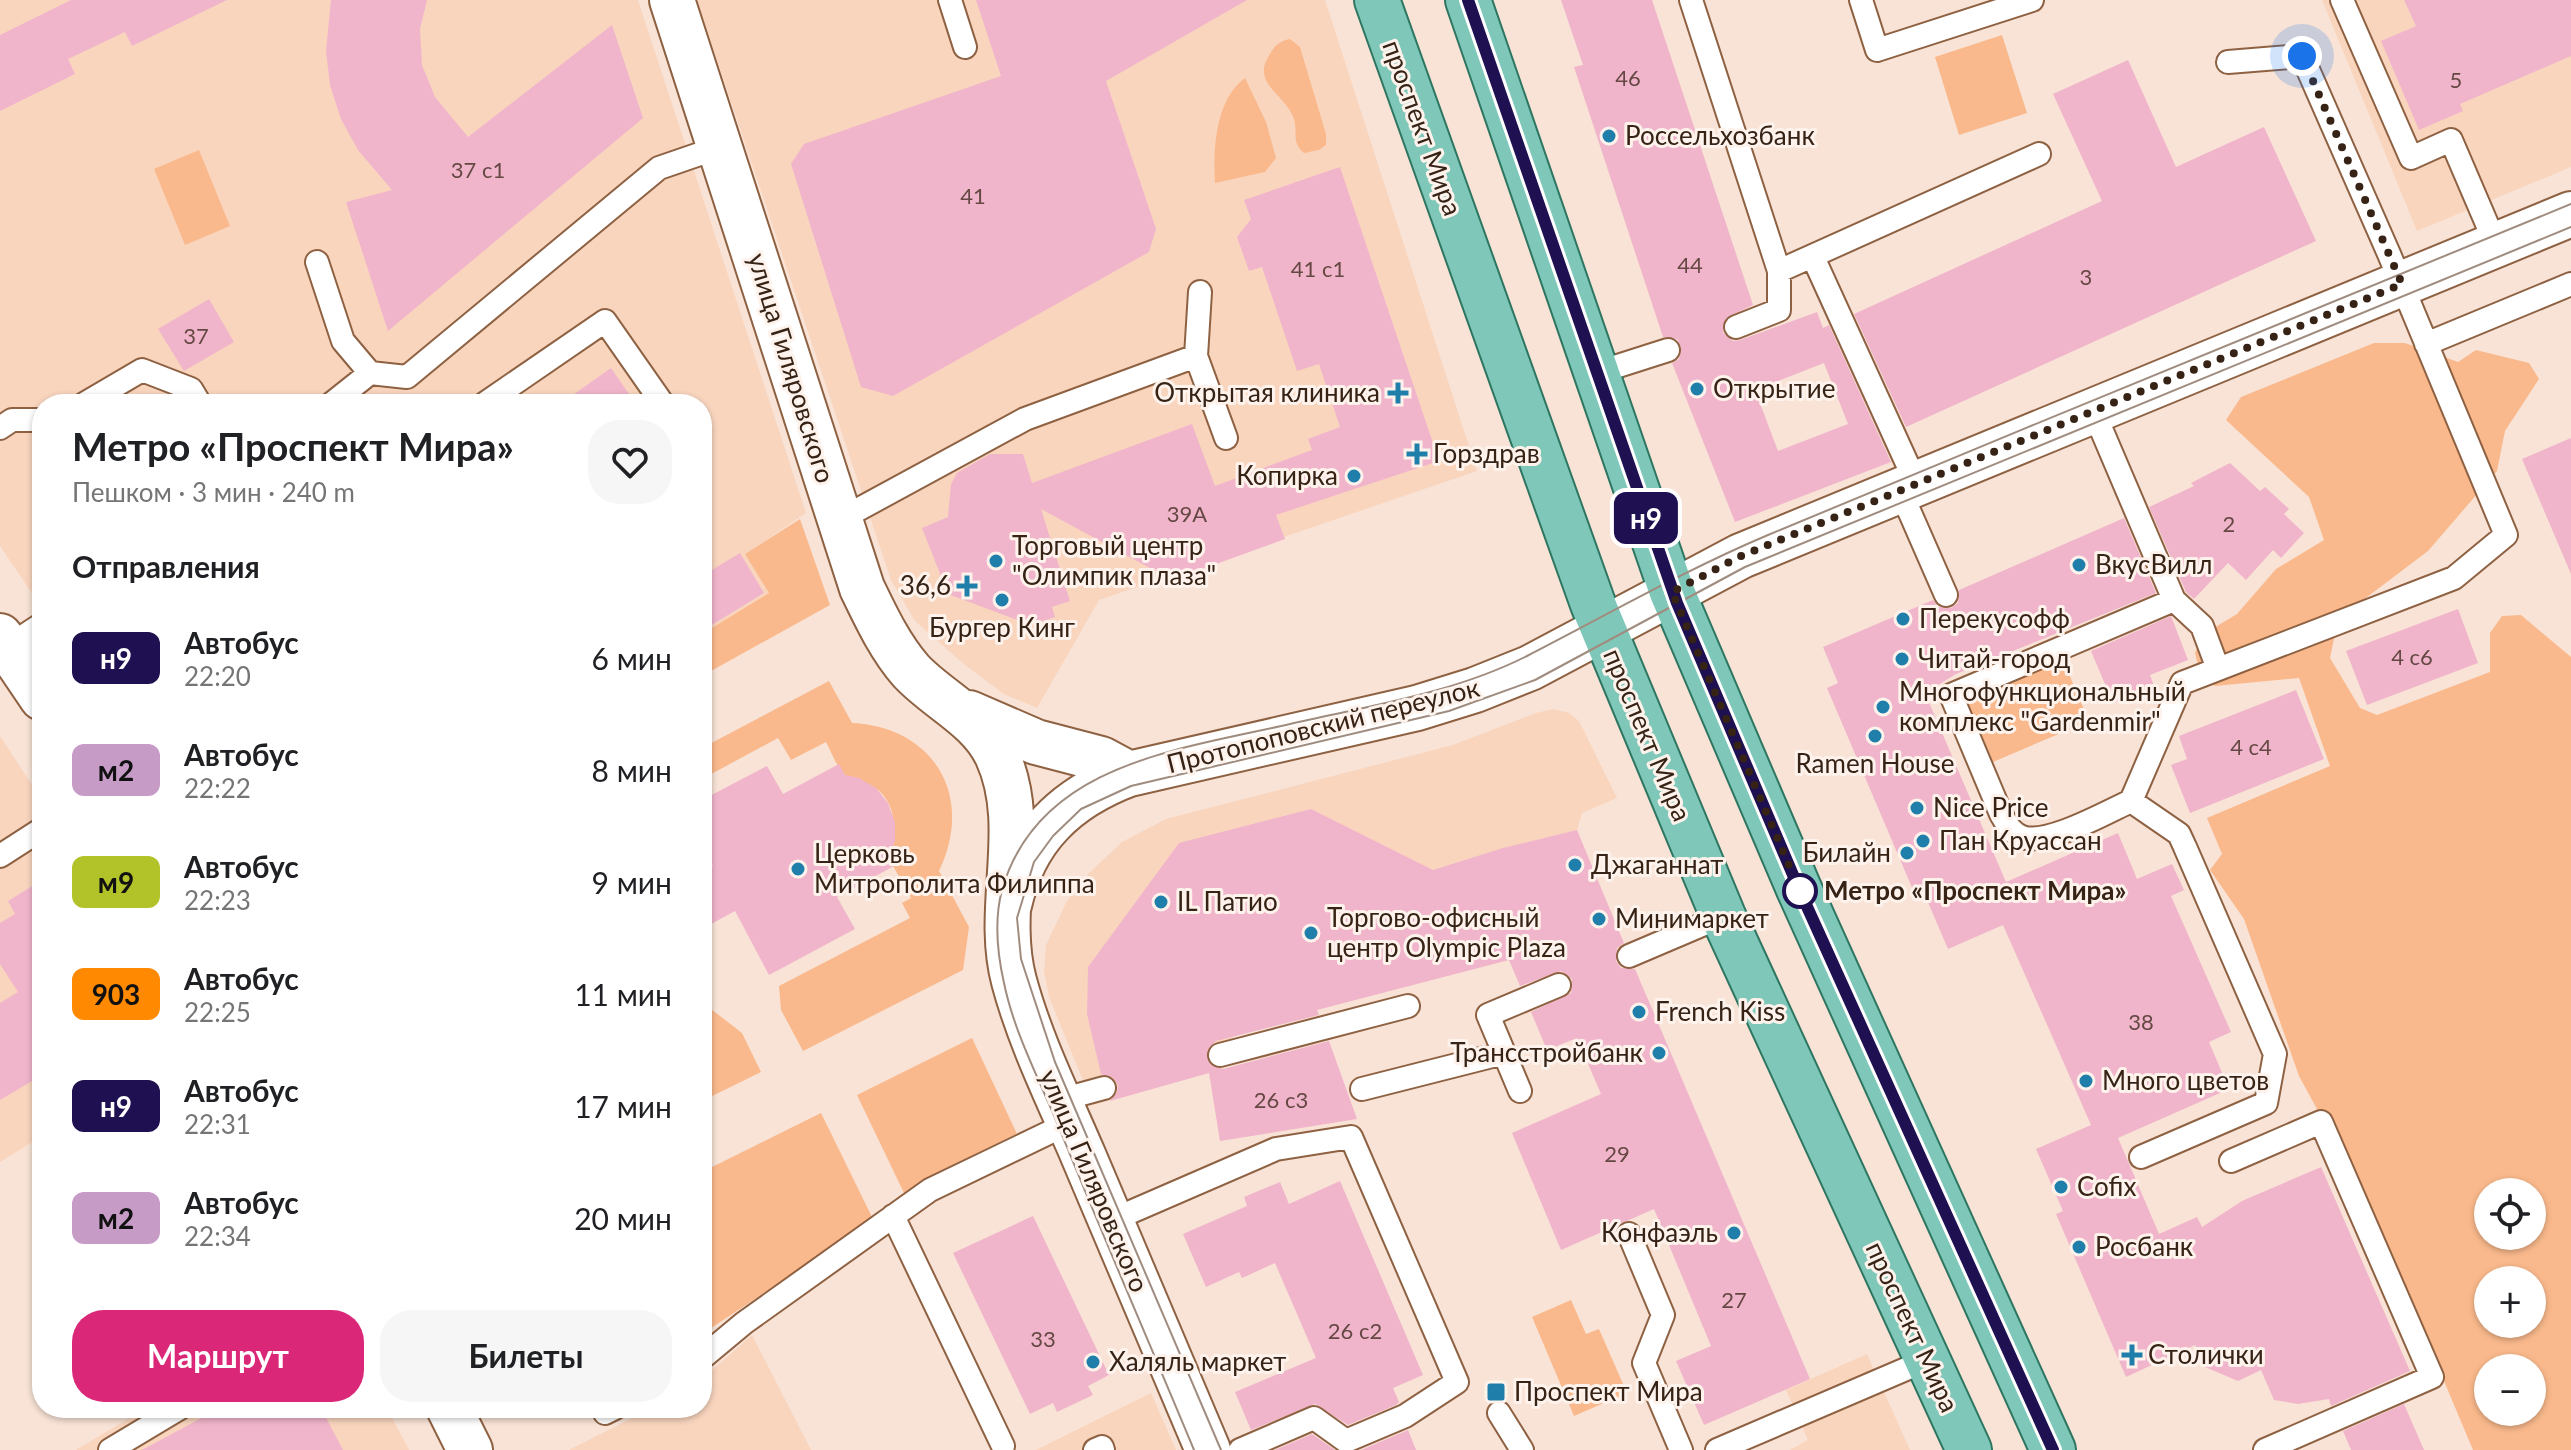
<!DOCTYPE html>
<html lang="ru">
<head>
<meta charset="utf-8">
<style>
  body { margin:0; font-family:Lato,sans-serif; background:#f6f6f6; color:#202124; height:100vh; display:flex; flex-direction:column; font-size:30px; white-space:nowrap }
  * { box-sizing:border-box; margin:0 }
  p { font-size:26px; color:#757577 }
  .icon { flex:none; width:44px; height:44px; fill:none; stroke:currentColor; stroke-width:2; stroke-linecap:round; stroke-linejoin:round }
  .map { position:relative; flex:1; overflow:hidden }
  .panel { position:absolute; left:32px; top:394px; width:680px; height:1024px; display:flex; flex-direction:column; background:#fff; border-radius:32px; box-shadow:0 2px 6px #0004 }
  .panel>* { flex:none }
  .badge { padding:0 16px; border-radius:12px; font-size:28px; line-height:52px }
  .fabs { position:absolute; left:2474px; top:1178px; display:grid; gap:16px }
  .fabs a { display:grid; place-items:center; width:72px; height:72px; border-radius:50%; background:#fff; box-shadow:0 2px 6px #0004; font-size:40px }
  .you { position:absolute; width:40px; height:40px; margin:-20px; border:6px solid #fff; border-radius:50%; background:#1a73e8; box-shadow:0 0 0 12px #1a73e833 }
  .map>.badge { position:absolute; translate:-50% -50%; box-shadow:0 0 0 4px #fff }
  h2 { padding:0 40px; font-size:30px; line-height:72px }
  .round { display:grid; place-items:center; flex:none; width:84px; height:84px; border-radius:32px; background:#f6f6f6 }
  .headline { display:flex; align-items:center; justify-content:space-between; height:136px; padding:0 40px }
  h1 { font-size:38px; font-weight:700; line-height:60px }
  .action { display:flex; gap:16px; margin-top:auto; padding:16px 40px }
  .action a { flex:1; height:92px; border-radius:32px; background:#db2777; color:#fff; font-size:32px; font-weight:700; line-height:92px; text-align:center }
  .action a+a { background:#f6f6f6; color:#202124 }
  ul { padding:0; list-style:none }
  li { display:flex; align-items:center; gap:24px; height:112px; padding:0 40px }
  li div { flex:1 }
  li b { display:block; font-size:30px }
  li em { font-style:normal }
  li .badge { min-width:88px; font-weight:700; text-align:center }
  .map>svg:first-child { display:block }
  .built { fill:#f9d5be }
  .green { fill:#fab98c; fill-rule:evenodd }
  .building { fill:#f1b5cb; fill-rule:evenodd }
  .lines { fill:none; stroke-linecap:round; stroke-linejoin:round }
  .lane-casing { stroke:#8e6142; stroke-width:26 }
  .secondary-casing { stroke:#8e6142; stroke-width:48 }
  .primary-casing { stroke:#2e7661; stroke-width:48 }
  .lane { stroke:#fff; stroke-width:22 }
  .secondary { stroke:#fff; stroke-width:44 }
  .primary { stroke:#7fc8b9; stroke-width:44 }
  .tram { stroke:#a08c7f; stroke-width:2 }
  .line-casing { stroke:#fff; stroke-width:18 }
  .line { stroke:#1f1051; stroke-width:12 }
  .walk { stroke:#362316; stroke-width:8; stroke-dasharray:0 14.4 }
  .poi-dot { fill:#207eab; stroke:#fef3ec; stroke-width:3 }
  .stop-dot { fill:#fff; stroke:#1f1051; stroke-width:4 }
  .labels { text-anchor:middle; stroke-width:6; stroke-linejoin:round; paint-order:stroke }
  .number-label { font-size:22px; fill:#654843 }
  .street-label { font-size:26px; fill:#362316; stroke:#fef3ec }
  .poi-label { font-size:26px; fill:#362316; stroke:#fef3ec; text-anchor:start }
  .stop-label { font-size:26px; font-weight:bold; fill:#362316; stroke:#fef3ec; text-anchor:start }
</style>
</head>
<body>
<div class="map">
<svg width="2571" height="1450" viewBox="0 0 2571 1450">
  <rect width="100%" height="100%" fill="#f8e3d6"/>
  <!-- built -->
  <path class="built" d="M 0,0 L 638,0 L 806,513 L 746,554 L 769,593 L 702,634 L 702,404 L 42,404 L 42,608 L 0,546 Z
    M 697,0 L 1325,0 L 1477,471 L 1099,600 L 1037,708 L 1004,694 L 965,665 L 915,621 L 891,580 Z
    M 2322,0 L 2571,0 L 2571,167 L 2417,231 Z
    M 1554,709 L 1569,713 L 1579,721 L 1617,798 L 1582,813 L 1577,830 L 1238,1030 L 1220,1055 L 1224,1068 L 1093,1105 L 1049,997 L 1044,971 L 1046,945 L 1067,901 L 1089,873 L 1122,842 L 1166,819 L 1453,745 L 1536,713 Z
    M 0,736 L 42,800 L 42,1136 L 0,1162 Z
    M 752,1335 L 811,1450 L 569,1450 L 652,1408 L 702,1408 L 702,1379 Z
    M 1867,1354 L 1910,1450 L 1790,1450 L 1808,1440 L 1786,1390 Z
    M 1151,1393 L 1176,1450 L 1036,1450 Z
    M 146,1408 L 387,1408 L 409,1450 L 76,1450 Z"/>
  <!-- green -->
  <path class="green" d="M 2002,35 L 2027,113 L 1959,135 L 1935,57 Z
    M 1290,39 L 1300,47 L 1326,134 L 1326,145 L 1319,150 L 1304,153 C 1291,142 1298,133 1294,119 C 1285,93 1250,84 1270,54 C 1275,45 1280,41 1290,39 Z
    M 1245,78 L 1266,122 L 1276,158 L 1265,172 L 1215,183 C 1213,150 1215,100 1245,78 Z
    M 199,150 L 230,226 L 185,245 L 154,169 Z
    M 2374,343 L 2405,343 L 2458,362 L 2476,350 L 2529,363 L 2539,379 L 2505,431 L 2497,471 L 2428,551 L 2338,619 L 2330,658 L 2360,708 L 2377,715 L 2490,672 L 2490,633 L 2502,616 L 2521,615 L 2571,657 L 2571,1450 L 2473,1450 L 2428,1343 L 2336,1144 L 2299,1076 L 2244,919 L 2210,870 L 2222,854 L 2207,818 L 2330,766 L 2299,678 L 2215,686 L 2200,673 L 2195,653 L 2202,635 L 2237,614 L 2276,569 L 2324,540 L 2309,497 L 2226,420 L 2241,397 ZM 2488,1192 L 2532,1192 L 2532,1236 L 2488,1236 ZM 2488,1280 L 2532,1280 L 2532,1324 L 2488,1324 ZM 2488,1368 L 2532,1368 L 2532,1412 L 2488,1412 Z
    M 800,519 L 830,605 L 702,676 L 702,634 L 769,593 L 745,554 Z
    M 2063,660 L 2089,721 L 1993,762 L 1967,702 Z
    M 829,681 L 852,723 C 934,727 975,796 939,871 L 969,927 L 963,970 L 803,1051 L 781,1010 L 779,986 L 910,918 L 902,903 L 911,898 L 888,857 C 897,834 898,803 874,787 C 866,782 852,782 845,775 C 837,768 831,751 826,742 L 791,760 L 778,738 L 702,779 L 702,748 Z
    M 702,1002 L 742,1033 L 761,1072 L 702,1101 Z
    M 972,1038 L 1017,1134 L 924,1179 L 904,1193 L 857,1095 Z
    M 821,1113 L 872,1217 L 794,1273 L 702,1334 L 702,1172 Z
    M 1571,1300 L 1586,1334 L 1599,1329 L 1627,1393 L 1574,1416 L 1532,1317 Z"/>
  <!-- building -->
  <path class="building" d="M 71,0 L 227,0 L 132,46 L 125,32 L 68,59 L 75,74 L 0,111 L 0,35 Z
    M 331,0 L 427,0 L 420,29 L 422,65 L 435,97 L 468,137 L 612,25 L 643,118 L 388,331 L 346,202 L 392,190 L 358,150 L 341,119 L 330,85 L 326,51 Z
    M 976,0 L 1247,0 L 1106,81 L 1156,229 L 1149,252 L 893,396 L 861,387 L 791,164 L 804,144 L 1001,76 Z
    M 1561,0 L 1652,0 L 1753,305 L 1726,318 L 1723,333 L 1733,341 L 1740,340 L 1817,312 L 1823,328 L 1829,325 L 1891,462 L 1735,522 L 1672,363 L 1679,359 L 1681,347 L 1677,339 L 1663,337 L 1574,67 L 1583,65 ZM 1824,363 L 1848,424 L 1778,451 L 1755,390 Z
    M 2404,0 L 2571,0 L 2571,56 L 2460,104 L 2463,111 L 2419,130 L 2381,41 L 2416,26 Z
    M 2128,60 L 2176,167 L 2264,127 L 2316,241 L 1906,427 L 1854,314 L 2102,201 L 2053,94 Z
    M 1340,167 L 1439,461 L 1276,515 L 1285,539 L 1172,580 L 1041,509 L 1070,601 L 1052,607 L 1055,617 L 1031,625 L 948,594 L 922,528 L 948,517 L 951,484 L 957,473 L 990,454 L 1023,454 L 1032,483 L 1192,424 L 1215,486 L 1312,450 L 1308,439 L 1340,427 L 1319,364 L 1297,371 L 1262,267 L 1249,271 L 1237,237 L 1251,219 L 1244,200 Z
    M 209,299 L 234,342 L 184,371 L 158,329 Z
    M 611,368 L 636,404 L 560,404 Z
    M 2571,438 L 2571,574 L 2522,459 Z
    M 2230,463 L 2260,491 L 2265,487 L 2289,509 L 2284,514 L 2304,533 L 2281,558 L 2273,550 L 2246,580 L 2228,563 L 2194,599 L 2186,592 L 2149,507 L 2194,486 L 2191,483 Z
    M 2124,518 L 2156,593 L 1956,674 L 1925,693 L 2006,882 L 2118,833 L 2137,879 L 2172,864 L 2184,890 L 2171,896 L 2231,1032 L 2209,1042 L 2229,1089 L 2118,1138 L 2159,1234 L 2197,1217 L 2202,1227 L 2242,1201 L 2321,1167 L 2410,1371 L 2331,1406 L 2329,1399 L 2298,1404 L 2274,1400 L 2261,1370 L 2238,1381 L 2205,1367 L 2195,1345 L 2126,1377 L 2056,1214 L 2063,1211 L 2036,1149 L 2091,1125 L 2052,1036 L 2003,925 L 1948,949 L 1921,886 L 1913,890 L 1827,688 L 1838,683 L 1823,647 L 1933,600 L 1938,607 L 1951,608 L 1958,603 L 1959,590 Z
    M 740,553 L 764,593 L 702,631 L 702,576 Z
    M 2458,609 L 2478,663 L 2367,705 L 2346,651 Z
    M 2171,616 L 2188,660 L 2150,675 L 2154,686 L 2113,703 L 2091,651 Z
    M 2296,690 L 2324,759 L 2190,813 L 2171,765 L 2187,759 L 2179,736 Z
    M 839,764 L 845,775 L 859,778 L 876,788 L 888,803 L 895,822 L 895,841 L 888,857 L 894,866 L 837,897 L 855,929 L 769,975 L 735,911 L 702,929 L 702,872 L 713,866 L 702,845 L 702,800 L 767,766 L 783,794 Z
    M 1311,809 L 1433,870 L 1503,848 L 1577,830 L 1624,943 L 1617,948 L 1616,961 L 1621,968 L 1635,969 L 1810,1379 L 1704,1425 L 1676,1361 L 1711,1346 L 1654,1209 L 1561,1250 L 1512,1133 L 1601,1094 L 1577,1038 L 1547,1050 L 1531,1012 L 1571,993 L 1572,979 L 1561,971 L 1520,986 L 1509,960 L 1317,1010 L 1319,1015 L 1216,1041 L 1207,1051 L 1210,1064 L 1223,1069 L 1329,1041 L 1357,1119 L 1220,1141 L 1209,1073 L 1110,1101 L 1117,1092 L 1118,1085 L 1113,1078 L 1101,1074 L 1087,1014 L 1088,967 L 1179,843 Z
    M 42,880 L 42,1075 L 0,1100 L 0,1003 L 18,992 L 0,964 L 0,923 L 15,914 L 8,901 Z
    M 1340,1181 L 1423,1375 L 1393,1388 L 1399,1402 L 1396,1405 L 1348,1425 L 1315,1404 L 1251,1430 L 1235,1392 L 1316,1358 L 1275,1263 L 1242,1278 L 1239,1272 L 1206,1287 L 1183,1234 L 1247,1206 L 1244,1197 L 1280,1182 L 1289,1204 Z
    M 1033,1216 L 1109,1375 L 1088,1386 L 1093,1395 L 1057,1412 L 1053,1403 L 1030,1414 L 953,1253 Z
    M 2404,1404 L 2424,1450 L 2351,1450 L 2343,1431 Z
    M 220,1408 L 321,1408 L 343,1450 L 142,1450 Z
    M 1408,1430 L 1416,1450 L 1361,1450 Z
    M 1312,1434 L 1335,1450 L 1275,1450 Z"/>
  <g class="lines">
    <defs>
      <path id="lane" d="M 950,0 L 965,47
        M 1691,0 L 1779,271 L 2039,154
        M 1861,0 L 1877,50 L 2032,0
        M 2342,0 L 2411,158 L 2451,140 L 2496,245
        M 1813,257 L 1916,483
        M 317,262 L 343,341 L 370,373 L 407,377 L 659,168 L 720,147
        M 1736,327 L 1779,310 L 1779,271
        M 2426,344 L 2571,284
        M 1196,356 L 1226,438
        M 1596,373 L 1668,350
        M 84,404 L 142,370 L 191,389 L 200,404
        M 331,404 L 370,373
        M 484,404 L 605,321 L 663,404
        M 2093,410 L 2174,600 L 2202,626 L 2218,669
        M 0,428 L 12,420 L 42,420
        M 1900,490 L 1946,595
        M 839,520 L 1025,419 L 1196,356 L 1200,292
        M 2174,600 L 1951,695 L 2001,814 C 2007,824 2011,833 2022,837 C 2047,846 2107,812 2131,801 L 2182,683 L 2454,578 L 2506,535 L 2389,254 L 2302,56 L 2228,62
        M 7,647 L 42,624
        M 2131,801 L 2179,834 L 2185,847 L 2275,1054 L 2266,1103 L 2141,1157
        M 0,856 L 42,829
        M 1629,956 L 1723,916
        M 1220,1055 L 1408,1006
        M 1362,1089 L 1504,1053
        M 1520,1091 L 1488,1015 L 1559,985
        M 1060,1100 L 1104,1088
        M 2231,1161 L 2321,1122 L 2432,1377 L 2265,1450
        M 893,1216 L 1003,1446
        M 1110,1221 L 1276,1149 L 1351,1137 L 1457,1382 L 1405,1416 L 1346,1441 L 1314,1418 L 1240,1450
        M 1629,1234 L 1663,1315 L 1644,1363 L 1681,1450
        M 702,1358 L 744,1323 L 930,1190 L 1069,1123
        M 605,1413 L 615,1408
        M 1499,1413 L 1522,1450
        M 110,1450 L 180,1408
        M 1095,1450 L 1102,1447 L 1103,1450
        M 1717,1450 L 1927,1360"/>
      <path id="secondary" d="M 672,0 L 862,588 C 876,617 890,647 911,671 C 938,700 979,717 997,755 C 1030,826 994,907 1014,981 C 1030,1041 1059,1099 1083,1155 C 1124,1254 1166,1352 1208,1450
        M 0,636 L 42,698
        M 969,713 L 1036,742 L 1101,759 L 1129,774
        M 1009,905 C 1024,838 1065,798 1129,774 L 1417,708 L 1475,690 L 1530,668 L 1741,556 L 2571,214
        M 449,1408 L 470,1450"/>
      <path id="primary" d="M 1377,0 L 1593,604 L 1723,916 L 1969,1450
        M 1468,0 L 1672,592 L 1799,889 L 2053,1450"/>
    </defs>
    <!-- lane casing -->
    <use href="#lane" class="lane-casing"/>
    <!-- secondary casing -->
    <use href="#secondary" class="secondary-casing"/>
    <!-- primary casing -->
    <use href="#primary" class="primary-casing"/>
    <!-- lane -->
    <use href="#lane" class="lane"/>
    <!-- secondary -->
    <use href="#secondary" class="secondary"/>
    <!-- primary -->
    <use href="#primary" class="primary"/>
    <!-- tram -->
    <path class="tram" d="M 1194,1450 C 1149,1342 1102,1234 1058,1125 C 1039,1079 1014,1032 1004,983 C 997,952 994,920 1002,890 C 1038,763 1182,749 1290,724 C 1369,706 1454,693 1527,656 C 1607,615 1685,570 1768,535 C 2035,423 2304,315 2571,204
      M 1221,1450 L 1055,1062 L 1021,959 L 1017,918 L 1034,862 L 1053,836 L 1081,809 L 1131,786 L 1449,711 L 1535,680 L 1745,567 L 2571,227"/>
  </g>
  <g class="lines">
    <defs>
      <path id="line" d="M 1468,0 L 1677,603 L 1799,889 L 2053,1450"/>
    </defs>
    <!-- line casing -->
    <use href="#line" class="line-casing"/>
    <!-- line -->
    <use href="#line" class="line"/>
    <!-- walk -->
    <path class="walk" d="M 1800,891 L 1672,592 L 1741,556 L 2402,284 L 2302,56"/>
  </g>
  <!-- markers -->
  <g class="poi-dot">
    <circle cx="1609" cy="136" r="8"/>
    <circle cx="1697" cy="389" r="8"/>
    <path d="M1394 381h8v8h8v8h-8v8h-8v-8h-8v-8h8z"/>
    <path d="M1413 442h8v8h8v8h-8v8h-8v-8h-8v-8h8z"/>
    <circle cx="1354" cy="476" r="8"/>
    <circle cx="996" cy="561" r="8"/>
    <circle cx="2079" cy="565" r="8"/>
    <path d="M963 574h8v8h8v8h-8v8h-8v-8h-8v-8h8z"/>
    <circle cx="1002" cy="600" r="8"/>
    <circle cx="1903" cy="619" r="8"/>
    <circle cx="1902" cy="659" r="8"/>
    <circle cx="1883" cy="707" r="8"/>
    <circle cx="1875" cy="736" r="8"/>
    <circle cx="1917" cy="808" r="8"/>
    <circle cx="1923" cy="841" r="8"/>
    <circle cx="1907" cy="853" r="8"/>
    <circle cx="1575" cy="865" r="8"/>
    <circle cx="798" cy="869" r="8"/>
    <circle cx="1161" cy="902" r="8"/>
    <circle cx="1599" cy="919" r="8"/>
    <circle cx="1311" cy="933" r="8"/>
    <circle cx="1639" cy="1012" r="8"/>
    <circle cx="1659" cy="1053" r="8"/>
    <circle cx="2086" cy="1081" r="8"/>
    <circle cx="2061" cy="1187" r="8"/>
    <circle cx="1734" cy="1233" r="8"/>
    <circle cx="2079" cy="1247" r="8"/>
    <path d="M2128 1343h8v8h8v8h-8v8h-8v-8h-8v-8h8z"/>
    <circle cx="1093" cy="1362" r="8"/>
    <rect x="1486" y="1382" width="20" height="20" rx="4"/>
  </g>
  <circle class="stop-dot" cx="1800" cy="891" r="16"/>
  <g class="labels">
    <!-- number labels -->
    <g class="number-label">
      <text x="1628" y="86">46</text>
      <text x="2456" y="88">5</text>
      <text x="478" y="178">37 с1</text>
      <text x="973" y="204">41</text>
      <text x="1690" y="273">44</text>
      <text x="1318" y="277">41 с1</text>
      <text x="2086" y="285">3</text>
      <text x="196" y="344">37</text>
      <text x="1187" y="522">39А</text>
      <text x="2229" y="532">2</text>
      <text x="2412" y="665">4 с6</text>
      <text x="2251" y="755">4 с4</text>
      <text x="2141" y="1030">38</text>
      <text x="1281" y="1108">26 с3</text>
      <text x="1617" y="1162">29</text>
      <text x="1734" y="1308">27</text>
      <text x="1355" y="1339">26 с2</text>
      <text x="1043" y="1347">33</text>
    </g>
    <!-- street labels -->
    <g class="street-label">
      <text transform="translate(1422 128) rotate(70)" y="9">проспект Мира</text>
      <text transform="translate(791 368) rotate(73)" y="9">улица Гиляровского</text>
      <text transform="translate(1323 726) rotate(-14)" y="9">Протопоповский переулок</text>
      <text transform="translate(1647 735) rotate(67)" y="9">проспект Мира</text>
      <text transform="translate(1094 1181) rotate(67)" y="9">улица Гиляровского</text>
      <text transform="translate(1912 1327) rotate(65)" y="9">проспект Мира</text>
    </g>
    <!-- poi labels -->
    <g class="poi-label">
      <text x="1625" y="145">Россельхозбанк</text>
      <text x="1713" y="398">Открытие</text>
      <text x="1380" y="402" text-anchor="end">Открытая клиника</text>
      <text x="1433" y="463">Горздрав</text>
      <text x="1338" y="485" text-anchor="end">Копирка</text>
      <text x="1012" y="555">Торговый центр<tspan x="1012" dy="30">"Олимпик плаза"</tspan></text>
      <text x="2095" y="574">ВкусВилл</text>
      <text x="951" y="595" text-anchor="end">36,6</text>
      <text x="1919" y="628">Перекусофф</text>
      <text x="1002" y="637" text-anchor="middle">Бургер Кинг</text>
      <text x="1918" y="668">Читай-город</text>
      <text x="1899" y="701">Многофункциональный<tspan x="1899" dy="30">комплекс "Gardenmir"</tspan></text>
      <text x="1875" y="773" text-anchor="middle">Ramen House</text>
      <text x="1933" y="817">Nice Price</text>
      <text x="1939" y="850">Пан Круассан</text>
      <text x="1891" y="862" text-anchor="end">Билайн</text>
      <text x="814" y="863">Церковь<tspan x="814" dy="30">Митрополита Филиппа</tspan></text>
      <text x="1591" y="874">Джаганнат</text>
      <text x="1177" y="911">IL Патио</text>
      <text x="1327" y="927">Торгово-офисный<tspan x="1327" dy="30">центр Olympic Plaza</tspan></text>
      <text x="1615" y="928">Минимаркет</text>
      <text x="1655" y="1021">French Kiss</text>
      <text x="1643" y="1062" text-anchor="end">Трансстройбанк</text>
      <text x="2102" y="1090">Много цветов</text>
      <text x="2077" y="1196">Cofix</text>
      <text x="1718" y="1242" text-anchor="end">Конфаэль</text>
      <text x="2095" y="1256">Росбанк</text>
      <text x="2148" y="1364">Столички</text>
      <text x="1109" y="1371">Халяль маркет</text>
      <text x="1514" y="1401">Проспект Мира</text>
    </g>
    <!-- stop labels -->
    <g class="stop-label">
      <text x="1824" y="900">Метро «Проспект Мира»</text>
    </g>
  </g>
</svg>
<div class="fabs">
<a><svg class="icon" aria-label="locate" viewBox="0 0 24 24"><circle cx="12" cy="12" r="6"/><path d="M12 2v4M12 18v4M2 12h4M18 12h4"/></svg></a>
<a>+</a>
<a>−</a>
</div>
<div class="you" style="left:2302px;top:56px"></div>
<b class="badge" style="left:1646px;top:518px;background:#1f1051;color:#fff">н9</b>
<section class="panel">
<div class="headline"><div><h1>Метро «Проспект Мира»</h1><p>Пешком · 3 мин · 240 m</p></div><a class="round"><svg class="icon" aria-label="heart" viewBox="0 0 24 24"><path d="M12 20l-8-8c-3-5 5-10 8-4 3-6 11-1 8 4z"/></svg></a></div>
<h2>Отправления</h2>
<ul>
<li><span class="badge" style="background:#1f1051;color:#fff">н9</span><div><b>Автобус</b><p>22:20</p></div><em>6 мин</em></li>
<li><span class="badge" style="background:#c69bc6;color:#111">м2</span><div><b>Автобус</b><p>22:22</p></div><em>8 мин</em></li>
<li><span class="badge" style="background:#b2c329;color:#111">м9</span><div><b>Автобус</b><p>22:23</p></div><em>9 мин</em></li>
<li><span class="badge" style="background:#ff8900;color:#111">903</span><div><b>Автобус</b><p>22:25</p></div><em>11 мин</em></li>
<li><span class="badge" style="background:#1f1051;color:#fff">н9</span><div><b>Автобус</b><p>22:31</p></div><em>17 мин</em></li>
<li><span class="badge" style="background:#c69bc6;color:#111">м2</span><div><b>Автобус</b><p>22:34</p></div><em>20 мин</em></li>
</ul>
<div class="action"><a>Маршрут</a><a>Билеты</a></div>
</section>
</div>
</body>
</html>
